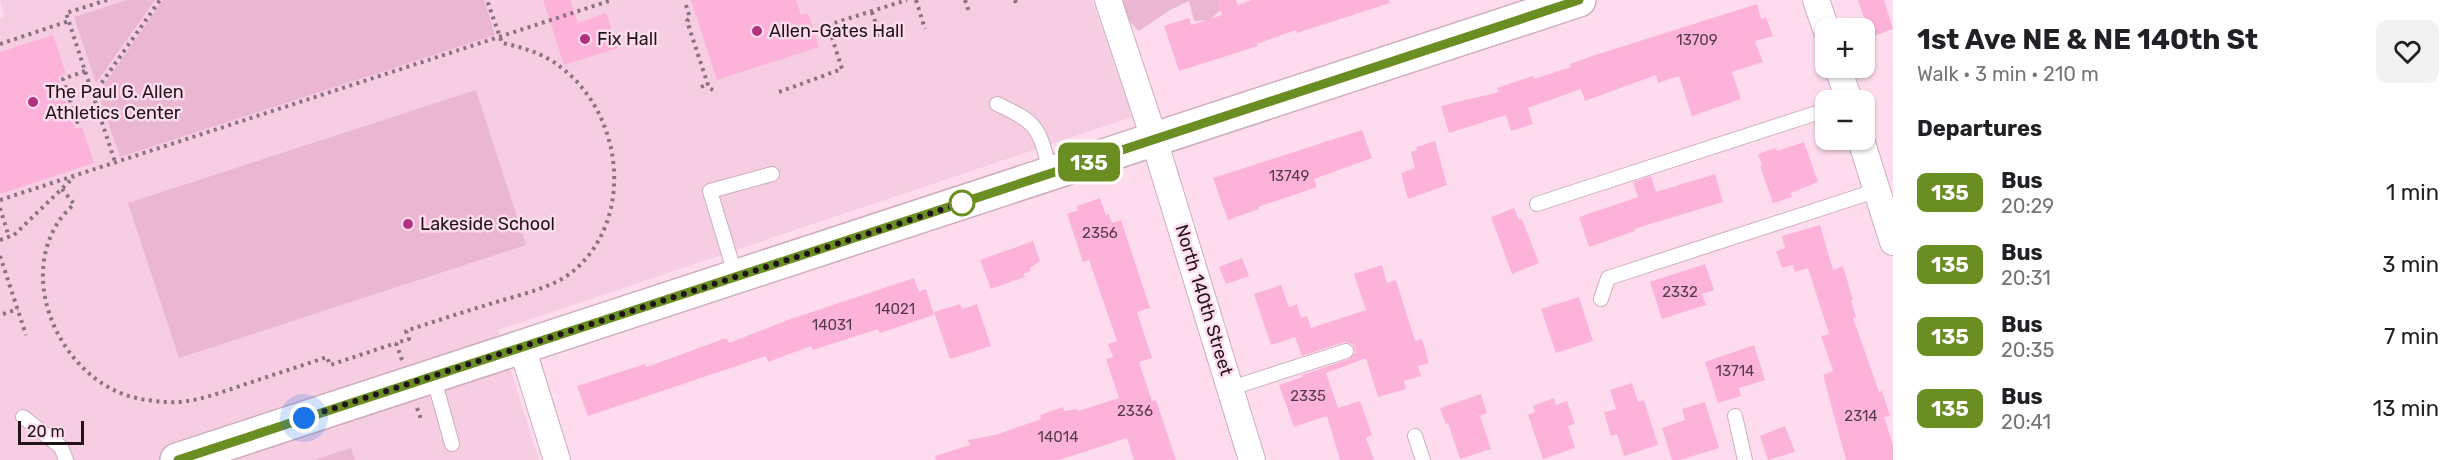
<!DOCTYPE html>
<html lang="en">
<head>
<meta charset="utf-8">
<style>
  body { margin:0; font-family:Rubik,sans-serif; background:#f2f2f2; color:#202124; height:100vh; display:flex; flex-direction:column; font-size:22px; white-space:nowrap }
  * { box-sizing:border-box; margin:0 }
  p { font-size:20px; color:#757577 }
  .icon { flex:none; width:33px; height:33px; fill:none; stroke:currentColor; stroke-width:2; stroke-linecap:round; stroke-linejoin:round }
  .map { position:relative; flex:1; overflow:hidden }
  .details { display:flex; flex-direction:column; background:#fff; width:570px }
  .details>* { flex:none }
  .badge { padding:0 12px; border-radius:9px; font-size:21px; line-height:39px }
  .fabs { position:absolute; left:1815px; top:18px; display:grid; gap:12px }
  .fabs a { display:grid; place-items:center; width:60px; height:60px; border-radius:12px; background:#fff; box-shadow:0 2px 4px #0004; font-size:30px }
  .scale { position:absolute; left:18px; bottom:15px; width:66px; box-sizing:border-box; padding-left:6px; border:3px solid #1f141a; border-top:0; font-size:16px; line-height:21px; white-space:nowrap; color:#1f141a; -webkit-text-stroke:4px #ffdced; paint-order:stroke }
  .you { position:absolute; width:30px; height:30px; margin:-15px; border:4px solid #fff; border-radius:50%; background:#1a73e8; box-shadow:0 0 0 9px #1a73e833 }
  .map>.badge { position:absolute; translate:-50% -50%; box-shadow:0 0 0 3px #fff }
  h2 { padding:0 24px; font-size:22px; line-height:54px }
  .round { display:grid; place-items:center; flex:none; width:63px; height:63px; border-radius:12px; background:#f2f2f2 }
  .summary { display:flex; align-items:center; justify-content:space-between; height:102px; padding:0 24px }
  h1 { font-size:28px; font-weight:700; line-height:45px }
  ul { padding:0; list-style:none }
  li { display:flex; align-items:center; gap:18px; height:72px; padding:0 24px }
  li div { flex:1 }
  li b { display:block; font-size:22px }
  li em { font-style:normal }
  li .badge { min-width:66px; font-weight:700; text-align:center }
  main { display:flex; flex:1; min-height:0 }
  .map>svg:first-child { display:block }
  .built { fill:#f7cde2 }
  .green { fill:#eab6d0 }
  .building { fill:#fdb3d9 }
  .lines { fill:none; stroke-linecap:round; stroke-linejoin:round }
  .service-casing { stroke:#ceadbd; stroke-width:16 }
  .minor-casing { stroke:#ceadbd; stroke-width:28 }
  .tertiary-casing { stroke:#ceadbd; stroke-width:36 }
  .path { stroke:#89737e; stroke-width:4; stroke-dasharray:3 4.5; stroke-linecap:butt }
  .service { stroke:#fff; stroke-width:14 }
  .minor { stroke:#fff; stroke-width:26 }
  .tertiary { stroke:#fff; stroke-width:33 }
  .line-casing { stroke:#fff; stroke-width:14 }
  .line { stroke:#6b8e23; stroke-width:9 }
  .walk { stroke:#1f141a; stroke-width:6; stroke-dasharray:0 10.8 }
  .poi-dot { fill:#b0327f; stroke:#ffdced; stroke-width:2 }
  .stop-dot { fill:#fff; stroke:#6b8e23; stroke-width:3 }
  .labels { text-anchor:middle; stroke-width:5; stroke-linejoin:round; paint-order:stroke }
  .number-label { font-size:15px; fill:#563c4a }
  .poi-label { font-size:18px; fill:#1f141a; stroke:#ffdced; text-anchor:start }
  .street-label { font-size:18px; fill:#1f141a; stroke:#ffdced }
</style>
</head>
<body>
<main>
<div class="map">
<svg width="1893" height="460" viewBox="0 0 1893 460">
  <rect width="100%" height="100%" fill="#ffdced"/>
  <!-- built -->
  <path class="built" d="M 0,0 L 1092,0 L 1132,117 L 498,330 L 539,460 L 0,460 L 0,18 L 4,16 Z"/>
  <!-- green -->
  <path class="green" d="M 127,0 L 155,0 L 96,83 L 74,17 Z
    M 163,0 L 484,0 L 495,35 L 120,157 L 98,93 Z
    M 1121,0 L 1231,0 L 1210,20 L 1194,21 L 1189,1 L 1170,10 L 1139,31 L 1129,21 Z
    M 476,90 L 526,245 L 179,358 L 128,203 Z
    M 351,448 L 355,460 L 314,460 Z"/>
  <!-- building -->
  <path class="building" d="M 543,0 L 570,0 L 578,23 L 606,13 L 618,48 L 564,65 Z
    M 691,0 L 796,0 L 801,15 L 808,13 L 819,47 L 717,80 Z
    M 1217,0 L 1236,0 L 1238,5 L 1252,0 L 1389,0 L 1390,3 L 1297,33 L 1296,30 L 1257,44 L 1258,46 L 1179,71 L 1164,26 L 1189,18 L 1191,25 L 1222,15 Z
    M 1858,0 L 1884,0 L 1893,29 L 1871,37 Z
    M 1757,4 L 1761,19 L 1766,17 L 1773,36 L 1755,41 L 1763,62 L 1732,72 L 1741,99 L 1692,116 L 1679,76 L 1658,83 L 1656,75 L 1585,101 L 1581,89 L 1528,108 L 1533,124 L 1511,131 L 1506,115 L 1449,133 L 1441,106 L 1499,92 L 1497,88 L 1533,76 L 1534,79 L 1571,67 L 1570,64 L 1592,56 Z
    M 53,35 L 66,74 L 58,77 L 75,129 L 82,127 L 94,163 L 0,194 L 0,52 Z
    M 1362,130 L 1372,158 L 1314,179 L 1317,187 L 1258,207 L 1259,209 L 1228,220 L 1213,178 Z
    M 1435,141 L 1447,185 L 1408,199 L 1401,173 L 1415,168 L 1411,152 L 1417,150 L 1416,147 Z
    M 1804,142 L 1818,182 L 1791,193 L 1792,197 L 1773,203 L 1760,166 L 1762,165 L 1758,154 L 1776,148 L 1777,151 Z
    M 1715,174 L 1723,202 L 1634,229 L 1635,231 L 1589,247 L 1579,217 L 1638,197 L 1633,182 L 1651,176 L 1656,192 Z
    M 1100,198 L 1106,216 L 1109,214 L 1112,223 L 1121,220 L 1150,308 L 1137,312 L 1152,358 L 1139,362 L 1152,401 L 1156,400 L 1176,460 L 1134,460 L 1127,438 L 1059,460 L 936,460 L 935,456 L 970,445 L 968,440 L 995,435 L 1041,419 L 1040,415 L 1063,407 L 1064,411 L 1078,409 L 1078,411 L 1119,398 L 1106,359 L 1113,357 L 1108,344 L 1117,341 L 1089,260 L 1083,262 L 1067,214 L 1078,210 L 1077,206 Z
    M 1514,208 L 1519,220 L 1522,219 L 1539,263 L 1512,274 L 1491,217 Z
    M 1820,225 L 1833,270 L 1843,266 L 1853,300 L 1851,301 L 1856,317 L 1853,318 L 1879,392 L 1882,391 L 1890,416 L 1884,417 L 1893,445 L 1893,460 L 1846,460 L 1823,375 L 1833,371 L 1821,336 L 1829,334 L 1808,268 L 1795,272 L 1793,265 L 1782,268 L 1776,251 L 1785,248 L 1782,236 Z
    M 1033,241 L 1040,261 L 1030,268 L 1031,271 L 1023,274 L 1025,277 L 991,289 L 980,260 Z
    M 1242,258 L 1249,276 L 1226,284 L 1219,267 Z
    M 1705,264 L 1714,290 L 1702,294 L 1706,305 L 1662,319 L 1650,282 Z
    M 1382,265 L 1387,283 L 1396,280 L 1415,341 L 1422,339 L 1429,363 L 1418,366 L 1421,376 L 1404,381 L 1406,389 L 1378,397 L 1366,358 L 1326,373 L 1338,408 L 1360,401 L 1372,435 L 1366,438 L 1374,460 L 1340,460 L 1327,416 L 1294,427 L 1279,385 L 1303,377 L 1302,375 L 1349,359 L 1355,353 L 1354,348 L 1352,344 L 1344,342 L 1302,356 L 1295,337 L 1271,345 L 1254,294 L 1281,285 L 1289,307 L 1297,304 L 1301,318 L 1307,316 L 1311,328 L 1366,310 L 1354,274 Z
    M 914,278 L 919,292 L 926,289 L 934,315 L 880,333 L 878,329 L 813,350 L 811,346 L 768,362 L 766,356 L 588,416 L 577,386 L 645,364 L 647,367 L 723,339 L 727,339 L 729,343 L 788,320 Z
    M 1579,297 L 1593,341 L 1556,353 L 1541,309 Z
    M 960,304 L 962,309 L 977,304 L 991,346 L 950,359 L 934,312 Z
    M 1754,345 L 1765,380 L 1739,388 L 1741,396 L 1718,403 L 1705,362 Z
    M 1632,383 L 1638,402 L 1644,400 L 1658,445 L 1624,456 L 1617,434 L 1611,436 L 1604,412 L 1616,409 L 1610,390 Z
    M 1481,394 L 1487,413 L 1480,416 L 1491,449 L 1460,459 L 1448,423 L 1446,424 L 1440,408 Z
    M 1554,398 L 1556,405 L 1567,401 L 1575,424 L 1568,426 L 1575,448 L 1543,459 L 1528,415 L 1535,412 L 1533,406 Z
    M 1705,402 L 1719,448 L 1680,460 L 1672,460 L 1662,428 L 1685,420 L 1682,409 Z
    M 1785,426 L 1795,452 L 1768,460 L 1760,436 Z"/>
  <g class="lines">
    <defs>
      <path id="service" d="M 997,104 C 1041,124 1038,129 1051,173
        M 1537,204 L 1826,110
        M 736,277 L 710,191 L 772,174
        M 1601,299 L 1608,278 L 1878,190
        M 433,376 L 452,444
        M 1231,388 L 1346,351
        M 1735,416 L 1745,460
        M 23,417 L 61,447 L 66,460
        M 1415,436 L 1423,460"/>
      <path id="minor" d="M 1108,0 L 1147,117 L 1252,460
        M 1816,0 L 1826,29
        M 1838,68 L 1849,100
        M 1861,140 L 1893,242
        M 522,347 L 557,460"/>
      <path id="tertiary" d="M 177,460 L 1579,0"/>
    </defs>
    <!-- service casing -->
    <use href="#service" class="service-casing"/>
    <!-- minor casing -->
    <use href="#minor" class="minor-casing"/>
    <!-- tertiary casing -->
    <use href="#tertiary" class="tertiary-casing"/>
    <!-- path -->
    <path class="path" d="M 107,0 L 66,13 L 115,162
      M 916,0 L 925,29
      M 965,0 L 969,12
      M 1015,0 L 1017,6
      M 686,5 L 690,18 L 687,21 L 709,88 L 713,90
      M 872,12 L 881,40
      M 0,44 L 69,21
      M 85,71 L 63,79 L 77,122 L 99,114
      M 701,87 L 708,84
      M 779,92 L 842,69 L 828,25 L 907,0
      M 93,95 L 160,0
      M 62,189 L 74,204 C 69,209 63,215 59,221 C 20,279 57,364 116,391 C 130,398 149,401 165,402 C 191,404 216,394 240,386 C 269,376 298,367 327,357 L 330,365 L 396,343
      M 0,200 L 612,0
      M 0,208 L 9,237
      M 0,240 L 14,235 L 74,177
      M 0,256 L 26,335
      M 3,314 L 18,309
      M 402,360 L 396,343 L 409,339 L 406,331 C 435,321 464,312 493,303 C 522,294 559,287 580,265 C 639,206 618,96 545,57 C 531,50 517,46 502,43 L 487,0
      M 417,408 L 422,422"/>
    <!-- service -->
    <use href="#service" class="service"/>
    <!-- minor -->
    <use href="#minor" class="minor"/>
    <!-- tertiary -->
    <use href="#tertiary" class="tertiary"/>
  </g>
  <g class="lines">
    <defs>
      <path id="line" d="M 178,460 L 1579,0"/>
    </defs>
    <!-- line casing -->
    <use href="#line" class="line-casing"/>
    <!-- line -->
    <use href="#line" class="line"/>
    <!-- walk -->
    <path class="walk" d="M 304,418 L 962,203"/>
  </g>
  <!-- markers -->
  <g class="poi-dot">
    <circle cx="757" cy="31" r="6"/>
    <circle cx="585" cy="39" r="6"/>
    <circle cx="33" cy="102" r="6"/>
    <circle cx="408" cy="224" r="6"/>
  </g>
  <circle class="stop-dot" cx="962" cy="203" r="12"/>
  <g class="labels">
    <!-- number labels -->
    <g class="number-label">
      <text x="1697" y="45">13709</text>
      <text x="1289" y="181">13749</text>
      <text x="1100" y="238">2356</text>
      <text x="1680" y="297">2332</text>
      <text x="895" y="314">14021</text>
      <text x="832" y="330">14031</text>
      <text x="1735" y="376">13714</text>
      <text x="1308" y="401">2335</text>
      <text x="1135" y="416">2336</text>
      <text x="1861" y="421">2314</text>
      <text x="1058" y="442">14014</text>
    </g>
    <!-- poi labels -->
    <g class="poi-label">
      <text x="769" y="37">Allen-Gates Hall</text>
      <text x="597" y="45">Fix Hall</text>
      <text x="45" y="98">The Paul G. Allen<tspan x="45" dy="21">Athletics Center</tspan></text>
      <text x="420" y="230">Lakeside School</text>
    </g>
    <!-- street labels -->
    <g class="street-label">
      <text transform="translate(1204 300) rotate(73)" y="6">North 140th Street</text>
    </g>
  </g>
</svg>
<div class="fabs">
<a>+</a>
<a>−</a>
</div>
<div class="scale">20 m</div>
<div class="you" style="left:304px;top:418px"></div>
<b class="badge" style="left:1089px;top:162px;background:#6b8e23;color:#fff">135</b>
</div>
<section class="details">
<div class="summary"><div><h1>1st Ave NE &amp; NE 140th St</h1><p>Walk · 3 min · 210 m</p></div><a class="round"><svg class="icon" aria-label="heart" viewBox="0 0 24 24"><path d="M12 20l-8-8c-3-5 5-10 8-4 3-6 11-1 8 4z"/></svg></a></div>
<h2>Departures</h2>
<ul>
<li><span class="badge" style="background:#6b8e23;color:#fff">135</span><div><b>Bus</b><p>20:29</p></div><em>1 min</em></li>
<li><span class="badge" style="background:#6b8e23;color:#fff">135</span><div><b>Bus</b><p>20:31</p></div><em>3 min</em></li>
<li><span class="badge" style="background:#6b8e23;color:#fff">135</span><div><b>Bus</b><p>20:35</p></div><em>7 min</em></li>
<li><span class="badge" style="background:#6b8e23;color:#fff">135</span><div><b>Bus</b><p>20:41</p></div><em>13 min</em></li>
</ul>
</section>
</main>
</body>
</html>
